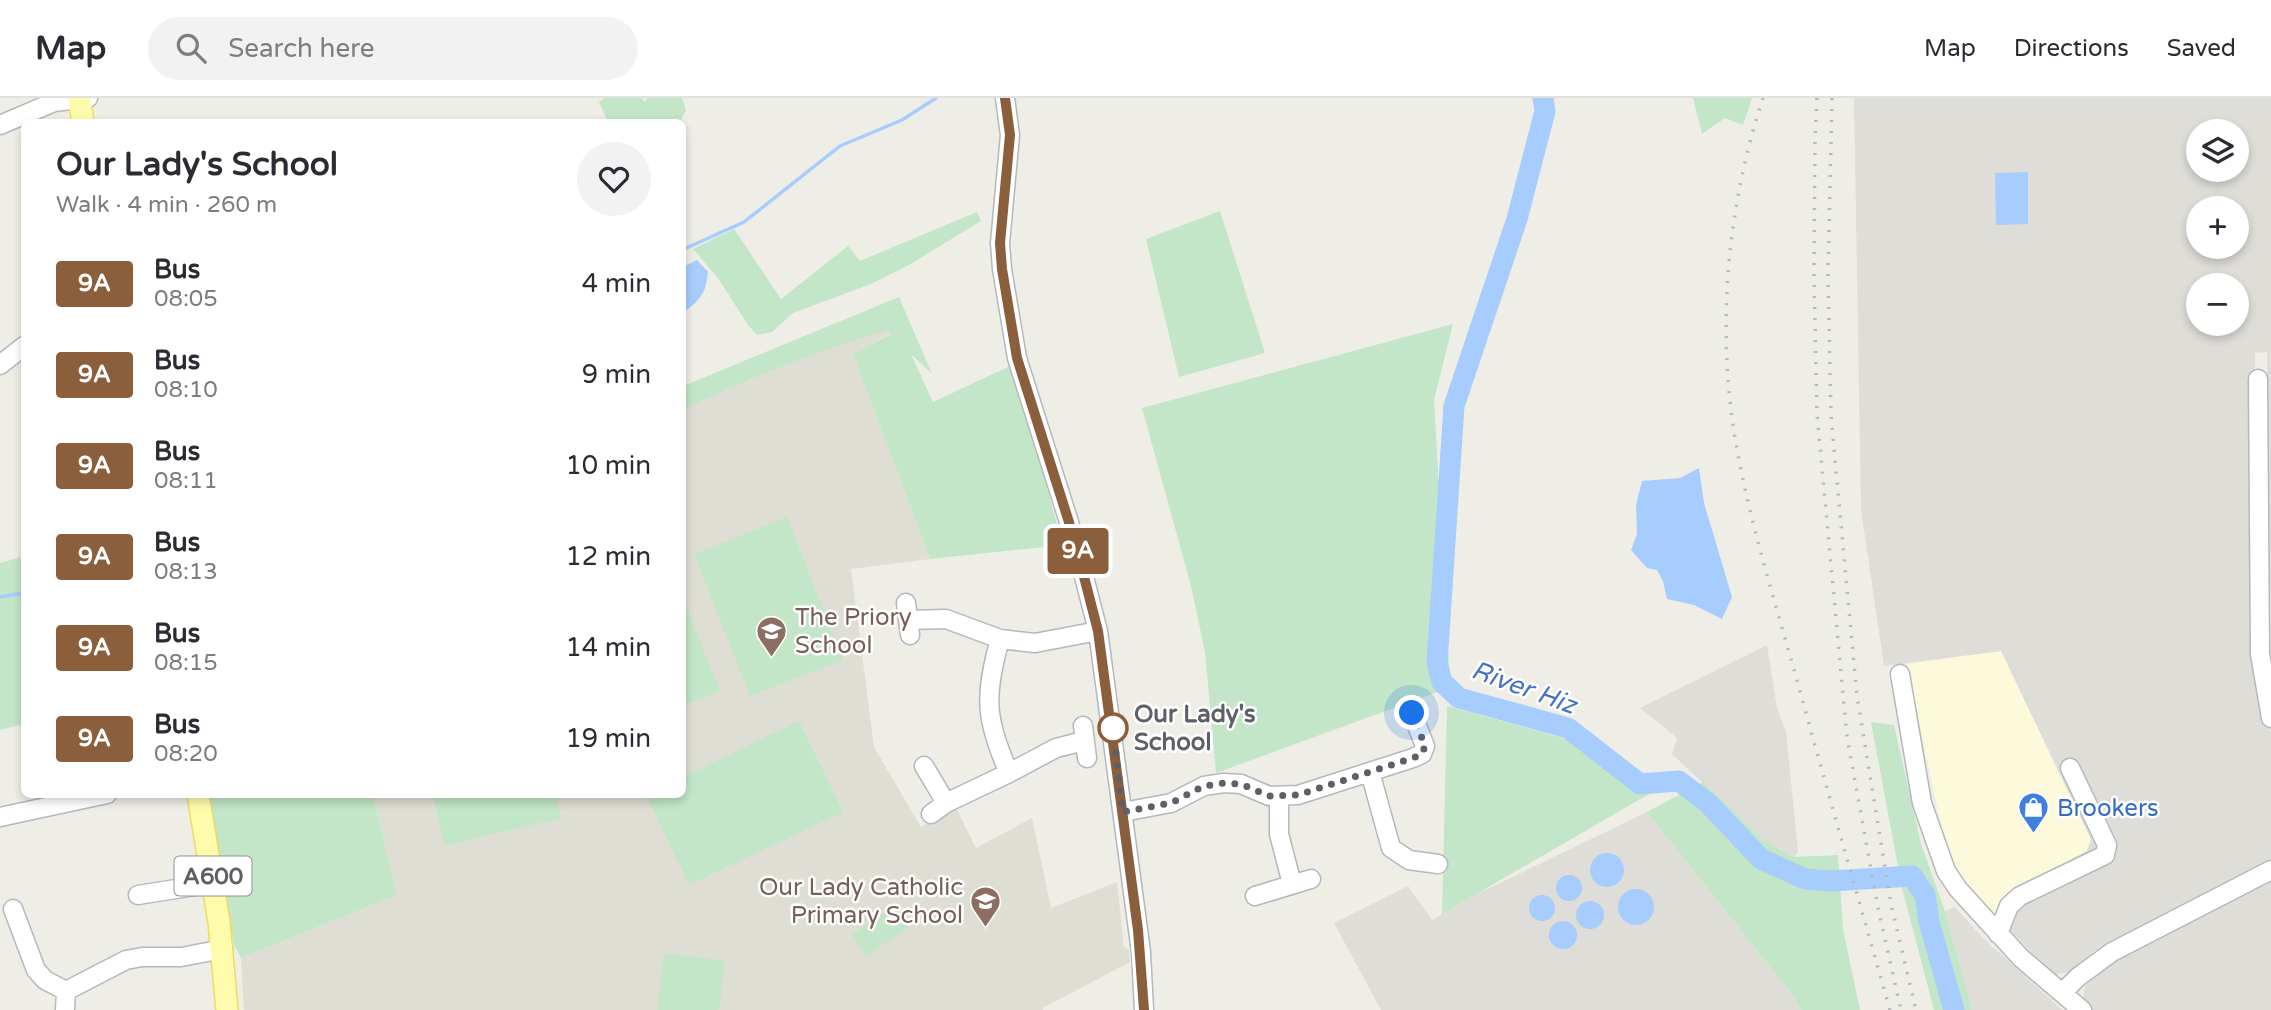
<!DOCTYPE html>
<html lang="en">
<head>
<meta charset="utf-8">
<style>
  body { margin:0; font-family:"Varela Round",sans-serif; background:#f2f2f3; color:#2b2b33; height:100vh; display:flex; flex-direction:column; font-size:26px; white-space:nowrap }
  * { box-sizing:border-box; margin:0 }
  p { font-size:23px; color:#7c7c81 }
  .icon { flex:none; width:38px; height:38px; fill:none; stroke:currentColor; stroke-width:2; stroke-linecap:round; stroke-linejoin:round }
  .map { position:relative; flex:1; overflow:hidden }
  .drawer { position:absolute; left:21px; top:21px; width:665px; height:679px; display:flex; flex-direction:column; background:#fff; border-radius:10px; box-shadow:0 4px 10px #0003 }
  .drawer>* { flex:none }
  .badge { padding:0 14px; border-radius:5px; font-size:24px; line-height:46px }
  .fabs { position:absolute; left:2186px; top:21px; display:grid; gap:14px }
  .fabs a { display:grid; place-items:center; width:63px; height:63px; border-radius:50%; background:#fff; box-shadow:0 4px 10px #0003; font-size:35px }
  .you { position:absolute; width:35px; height:35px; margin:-18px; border:5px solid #fff; border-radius:50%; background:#1a73e8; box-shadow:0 0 0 10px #1a73e833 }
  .map>.badge { position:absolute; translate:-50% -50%; box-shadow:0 0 0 4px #fff }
  .round { display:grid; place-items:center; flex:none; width:74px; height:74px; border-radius:37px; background:#f2f2f3 }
  .head { display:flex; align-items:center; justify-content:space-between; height:119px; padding:0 35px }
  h1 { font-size:33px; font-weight:800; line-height:52px }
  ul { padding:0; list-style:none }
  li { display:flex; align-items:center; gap:21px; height:91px; padding:0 35px }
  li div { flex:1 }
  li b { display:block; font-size:26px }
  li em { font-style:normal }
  li .badge { min-width:77px; font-weight:700; text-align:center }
  header { display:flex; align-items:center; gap:42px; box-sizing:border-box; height:98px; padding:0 35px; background:#fff; border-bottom:2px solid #e1e1e2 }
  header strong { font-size:33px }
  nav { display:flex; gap:38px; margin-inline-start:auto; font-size:24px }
  .search { width:490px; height:63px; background:#f2f2f3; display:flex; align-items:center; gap:18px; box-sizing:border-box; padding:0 24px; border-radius:38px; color:#7c7c81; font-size:26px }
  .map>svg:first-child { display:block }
  .commercial { fill:#fdfadc }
  .industrial { fill:#deddd8; fill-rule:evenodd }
  .education { fill:#dfded4 }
  .green { fill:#c2e6c7 }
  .water { fill:#a7ccfe }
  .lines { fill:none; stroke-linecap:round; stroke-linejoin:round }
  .stream { stroke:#a7ccfe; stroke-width:3.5 }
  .river { stroke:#a7ccfe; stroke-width:21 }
  .minor-casing { stroke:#b6b7bc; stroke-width:21 }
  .major-casing { stroke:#f0db5e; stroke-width:24 }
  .minor { stroke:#fff; stroke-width:18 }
  .major { stroke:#fefcac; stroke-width:21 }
  .rail { stroke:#b6b7b7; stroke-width:3.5; stroke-dasharray:2 9; stroke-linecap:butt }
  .line-casing { stroke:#fff; stroke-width:16 }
  .line { stroke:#8b5e3c; stroke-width:10 }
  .walk { stroke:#5d6066; stroke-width:7; stroke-dasharray:0 12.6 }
  .stop-dot { fill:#fff; stroke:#8b5e3c; stroke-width:3.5 }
  .labels { text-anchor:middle; stroke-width:5; stroke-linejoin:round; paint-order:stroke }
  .shield { fill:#fff; stroke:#8e9094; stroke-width:2 }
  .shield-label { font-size:23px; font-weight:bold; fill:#5d6066 }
  .education-label { font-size:24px; fill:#785e54; stroke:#fff; text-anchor:start }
  .stop-label { font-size:24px; font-weight:bold; fill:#5d6066; stroke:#fff; text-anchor:start }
  .shop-label { font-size:24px; fill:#366cbe; stroke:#fff; text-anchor:start }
  .water-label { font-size:26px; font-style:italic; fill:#4873c3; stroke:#fff }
</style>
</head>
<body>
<header>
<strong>Map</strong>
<div class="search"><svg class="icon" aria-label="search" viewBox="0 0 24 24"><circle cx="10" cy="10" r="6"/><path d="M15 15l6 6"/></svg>Search here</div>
<nav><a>Map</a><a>Directions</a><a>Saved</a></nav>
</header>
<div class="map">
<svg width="2271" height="912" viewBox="0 0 2271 912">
  <rect width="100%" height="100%" fill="#efeee6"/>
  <!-- commercial -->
  <path class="commercial" d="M 2001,553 L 2091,742 L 2087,753 L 2009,795 L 2000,804 L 1995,816 L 1968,790 L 1946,751 L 1907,566 Z"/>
  <!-- industrial -->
  <path class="industrial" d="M 1854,0 L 2271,0 L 2271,510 L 2267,371 L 2267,254 L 2255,255 L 2253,551 L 2271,638 L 2271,760 L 2098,850 L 2068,874 L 2053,877 L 1995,816 L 2000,804 L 2008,795 L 2087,753 L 2091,741 L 2001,553 L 1884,568 L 1861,412 ZM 2198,33 L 2236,33 L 2236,72 L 2198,72 ZM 2198,110 L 2236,110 L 2236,149 L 2198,149 ZM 2198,187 L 2236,187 L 2236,226 L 2198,226 Z
    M 1767,547 L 1777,610 L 1786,634 L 1798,753 L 1794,759 L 1763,742 L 1672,656 L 1677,640 L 1640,610 Z
    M 1647,714 L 1790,894 L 1801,912 L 1381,912 L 1334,825 L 1408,788 L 1432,822 L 1475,797 Z
    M 2271,783 L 2271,912 L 2092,912 L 2083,904 L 2085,888 L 2112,865 Z
    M 1955,809 L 1981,838 L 2062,912 L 1972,912 L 1945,813 Z"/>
  <!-- education -->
  <path class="education" d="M 884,206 L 899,231 L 853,256 L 930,461 L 851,471 L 874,649 L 921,729 L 956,710 L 976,750 L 1032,720 L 1051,810 L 1117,784 L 1124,849 L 1129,852 L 1130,864 L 1043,910 L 1043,912 L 244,912 L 241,860 L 397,797 L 373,697 L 682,696 L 683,309 Z"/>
  <!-- green -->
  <path class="green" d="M 605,0 L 641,0 L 645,4 L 648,0 L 682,0 L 686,12 L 680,24 L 608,24 L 599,4 Z
    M 1693,0 L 1752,0 L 1743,27 L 1725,20 L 1702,36 Z
    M 1220,113 L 1265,255 L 1179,279 L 1146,141 Z
    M 977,114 L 981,123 L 909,167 L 871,186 L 793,215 L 772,234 L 757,237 L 748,227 L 718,180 L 693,151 L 734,131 L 781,201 L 848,148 L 860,163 Z
    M 899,199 L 932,276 L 911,256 L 933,304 L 1012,267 L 1063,447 L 930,461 L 853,256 L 891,236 L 888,232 C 814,254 752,278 683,312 L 683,288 Z
    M 1453,226 L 1434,302 L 1450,586 L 1440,593 L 1216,675 L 1205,554 L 1191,488 L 1142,310 Z
    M 787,419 L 843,562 L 750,598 L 694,456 Z
    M 24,458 L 24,626 L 0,632 L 0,465 Z
    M 682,497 L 720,593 L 683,608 L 682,608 Z
    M 1447,608 L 1563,640 L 1656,692 L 1442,816 Z
    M 799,623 L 843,714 L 689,787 L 646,697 L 682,696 L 683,679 Z
    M 1871,624 L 1894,627 L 1921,746 L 1945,813 L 1972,912 L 1934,912 L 1902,790 Z
    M 1703,684 L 1763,742 L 1794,759 L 1838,757 L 1843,831 L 1860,912 L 1801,912 L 1790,894 L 1647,714 Z
    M 208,697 L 373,697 L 397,797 L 241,860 L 234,847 Z
    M 433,697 L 556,697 L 561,720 L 445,748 Z
    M 894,808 L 908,830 L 866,858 L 852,837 Z
    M 664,855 L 725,863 L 719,912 L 657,912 Z"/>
  <!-- water -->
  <path class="water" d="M 2028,74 L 2028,126 L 1996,127 L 1995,75 Z
    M 697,162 L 708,174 C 706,196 700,202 683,215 L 683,169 Z
    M 1699,370 L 1704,405 L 1732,499 L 1722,521 L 1694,507 L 1667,501 L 1663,483 L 1657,472 L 1647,470 L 1631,452 L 1637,436 L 1636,407 L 1642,383 L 1680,380 Z
    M1590 772a17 17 0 1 1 34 0a17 17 0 1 1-34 0Z
    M1556 790a13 13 0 1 1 26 0a13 13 0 1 1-26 0Z
    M1618 809a18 18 0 1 1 36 0a18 18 0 1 1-36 0Z
    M1529 810a13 13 0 1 1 26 0a13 13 0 1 1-26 0Z
    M1576 817a14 14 0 1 1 28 0a14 14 0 1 1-28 0Z
    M1549 837a14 14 0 1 1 28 0a14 14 0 1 1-28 0Z"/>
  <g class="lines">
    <!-- stream -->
    <path class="stream" d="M 682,152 L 744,124 L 840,48 L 902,22 L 936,0
      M 0,499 L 24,495"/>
    <!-- river -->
    <path class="river" d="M 1543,0 L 1545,13 L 1517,121 L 1454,308 L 1437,565 L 1442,584 L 1459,600 L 1568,630 L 1640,686 L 1679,683 L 1708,705 L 1761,761 L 1805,781 L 1830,783 L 1912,778 L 1925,797 L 1929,824 L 1954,912"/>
    <defs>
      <path id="minor" d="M 1005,0 L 1010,37 L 1000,145 L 1002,171 L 1017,260 L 1074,440 L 1098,533 L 1141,854 L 1144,912
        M 0,27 L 54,4 L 88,0
        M 0,267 L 24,248
        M 2258,281 L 2260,556 L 2271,620
        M 906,505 L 910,537
        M 908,522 L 946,521 L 1000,541
        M 1900,576 L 1922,705 L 1946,773 L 1958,791 L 2021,860 L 2082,912
        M 1083,628 L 1087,660
        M 1084,643 L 1056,650 L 1009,675 C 985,621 984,598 1000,541 L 1035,545 L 1098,533
        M 924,668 L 946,705
        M 1370,674 L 1391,750 L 1409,762 L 1438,766
        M 1279,699 L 1279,736 L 1292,786
        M 1123,714 L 1171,705 L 1204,688 L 1224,685 L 1241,686 L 1269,698 L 1298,697 L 1413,660 L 1422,656 L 1425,648 L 1412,615
        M 931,716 L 946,705 L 1009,675
        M 0,719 L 107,696
        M 138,797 L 214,785
        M 1255,798 L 1311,781
        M 13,811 L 36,872 L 45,882 L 66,893 L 126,862 L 142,859 L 181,859 L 223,851
        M 1998,836 L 2009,808 L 2020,798 L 2105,757 L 2107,747 L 2070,670
        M 2062,895 L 2078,879 L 2112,854 L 2271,772
        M 65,912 L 66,893"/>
      <path id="major" d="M 79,0 L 83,24
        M 198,696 L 219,824 L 227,912"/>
    </defs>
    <!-- minor casing -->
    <use href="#minor" class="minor-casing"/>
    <!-- major casing -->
    <use href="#major" class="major-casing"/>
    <!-- minor -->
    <use href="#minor" class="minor"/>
    <!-- major -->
    <use href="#major" class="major"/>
    <!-- rail -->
    <path class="rail" d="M 1763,0 C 1728,106 1717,223 1734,334 C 1748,420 1775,503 1798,586 C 1828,695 1859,803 1890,912
      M 1817,0 L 1815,40 L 1814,178 L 1817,316 L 1847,639 L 1878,810 L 1901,912
      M 1832,0 L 1828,178 L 1831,318 L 1857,598 L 1891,806 L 1916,912"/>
  </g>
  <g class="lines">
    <defs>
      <path id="line" d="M 1005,0 L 1010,37 L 1000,145 L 1002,171 L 1017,260 L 1074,440 L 1098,533 L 1138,832 L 1144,912"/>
    </defs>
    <!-- line casing -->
    <use href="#line" class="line-casing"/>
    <!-- line -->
    <use href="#line" class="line"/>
    <!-- walk -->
    <path class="walk" d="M 1113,630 L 1123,714 L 1171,705 L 1204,688 L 1224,685 L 1241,686 L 1269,698 L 1298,697 L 1413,660 L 1422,656 L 1425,648 L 1412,615"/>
  </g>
  <!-- icons -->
  <defs>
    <symbol id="school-pin" viewBox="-11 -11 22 30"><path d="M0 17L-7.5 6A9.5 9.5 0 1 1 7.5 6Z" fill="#8d6e63" stroke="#fff"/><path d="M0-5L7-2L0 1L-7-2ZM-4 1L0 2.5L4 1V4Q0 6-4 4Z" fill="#fff"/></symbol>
    <symbol id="shop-pin" viewBox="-11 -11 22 30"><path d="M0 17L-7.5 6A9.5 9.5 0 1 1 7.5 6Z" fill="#3f7fe0" stroke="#fff"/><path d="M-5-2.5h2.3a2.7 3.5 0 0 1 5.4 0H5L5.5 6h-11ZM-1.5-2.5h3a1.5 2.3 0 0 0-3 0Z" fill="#fff"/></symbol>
  </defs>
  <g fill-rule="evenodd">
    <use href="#school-pin" x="754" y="516" width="35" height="47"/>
    <use href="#shop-pin" x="2016" y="692" width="35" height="47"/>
    <use href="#school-pin" x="968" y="786" width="35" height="47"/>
  </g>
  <!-- markers -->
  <circle class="stop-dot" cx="1113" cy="630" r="14"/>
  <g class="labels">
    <!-- shield labels -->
    <rect class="shield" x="174.5" y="758.5" width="77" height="39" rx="5"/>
    <g class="shield-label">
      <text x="213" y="786">A600</text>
    </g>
    <!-- education labels -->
    <g class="education-label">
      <text x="795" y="527">The Priory<tspan x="795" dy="28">School</tspan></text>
      <text x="963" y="797" text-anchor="end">Our Lady Catholic<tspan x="963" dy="28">Primary School</tspan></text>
    </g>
    <!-- stop labels -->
    <g class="stop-label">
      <text x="1134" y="624">Our Lady's<tspan x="1134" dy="28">School</tspan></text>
    </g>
    <!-- shop labels -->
    <g class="shop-label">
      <text x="2057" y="718">Brookers</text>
    </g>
    <!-- water labels -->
    <g class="water-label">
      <text transform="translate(1524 589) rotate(20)" y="9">River Hiz</text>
    </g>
  </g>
</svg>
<div class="fabs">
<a><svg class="icon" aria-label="layers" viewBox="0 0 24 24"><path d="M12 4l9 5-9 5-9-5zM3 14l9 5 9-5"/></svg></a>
<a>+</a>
<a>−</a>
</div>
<div class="you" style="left:1412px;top:615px"></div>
<b class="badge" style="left:1078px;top:453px;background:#8b5e3c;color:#fff">9A</b>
<section class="drawer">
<div class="head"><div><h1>Our Lady's School</h1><p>Walk · 4 min · 260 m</p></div><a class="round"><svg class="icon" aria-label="heart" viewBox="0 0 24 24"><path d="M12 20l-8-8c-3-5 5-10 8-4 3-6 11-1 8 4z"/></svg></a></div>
<ul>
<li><span class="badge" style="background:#8b5e3c;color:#fff">9A</span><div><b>Bus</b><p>08:05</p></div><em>4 min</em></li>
<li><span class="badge" style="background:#8b5e3c;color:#fff">9A</span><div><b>Bus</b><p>08:10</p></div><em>9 min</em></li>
<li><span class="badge" style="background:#8b5e3c;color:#fff">9A</span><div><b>Bus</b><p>08:11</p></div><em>10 min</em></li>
<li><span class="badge" style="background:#8b5e3c;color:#fff">9A</span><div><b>Bus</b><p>08:13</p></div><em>12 min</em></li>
<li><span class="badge" style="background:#8b5e3c;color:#fff">9A</span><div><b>Bus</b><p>08:15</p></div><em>14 min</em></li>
<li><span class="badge" style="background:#8b5e3c;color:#fff">9A</span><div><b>Bus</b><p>08:20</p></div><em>19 min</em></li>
</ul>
</section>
</div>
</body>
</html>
